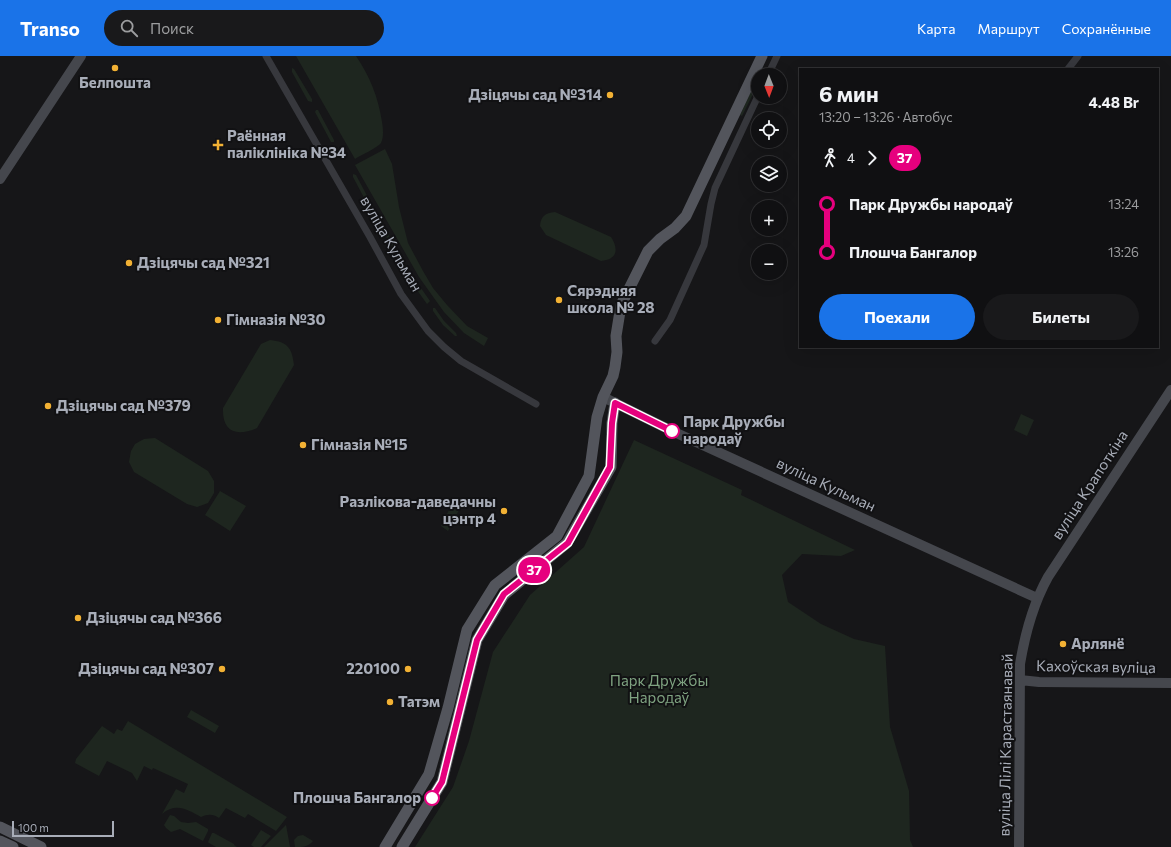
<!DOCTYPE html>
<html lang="ru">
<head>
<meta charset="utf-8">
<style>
  body { margin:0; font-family:Commissioner,sans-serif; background:#19191b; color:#f1f3f6; height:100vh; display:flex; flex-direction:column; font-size:15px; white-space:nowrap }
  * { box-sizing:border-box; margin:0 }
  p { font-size:13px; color:#9c9d9f }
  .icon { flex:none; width:22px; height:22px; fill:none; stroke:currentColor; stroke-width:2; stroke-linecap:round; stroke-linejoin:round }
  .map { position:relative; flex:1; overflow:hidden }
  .panel { position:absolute; left:799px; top:12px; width:360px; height:280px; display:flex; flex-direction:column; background:#101012; border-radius:0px; box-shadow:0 4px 16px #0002,0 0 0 1px #303032 }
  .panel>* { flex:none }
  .badge { padding:0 8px; border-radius:13px; font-size:14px; line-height:26px }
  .needle { width:26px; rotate:179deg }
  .buttons { position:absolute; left:751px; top:12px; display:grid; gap:8px }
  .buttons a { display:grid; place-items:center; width:36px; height:36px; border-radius:50%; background:#101012; box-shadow:0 4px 16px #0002,0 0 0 1px #303032; font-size:20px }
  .scale { position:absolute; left:12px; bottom:10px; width:102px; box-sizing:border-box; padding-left:4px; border:2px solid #a8adb8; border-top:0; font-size:11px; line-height:14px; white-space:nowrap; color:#a8adb8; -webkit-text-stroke:3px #111113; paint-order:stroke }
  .map>.badge { position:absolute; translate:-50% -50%; box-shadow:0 0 0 2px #fff }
  .legs { display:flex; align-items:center; gap:6px; height:44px; padding:0 20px; font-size:13px }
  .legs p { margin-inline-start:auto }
  .overview { display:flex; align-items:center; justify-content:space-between; height:68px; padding:0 20px }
  h1 { font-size:22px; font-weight:700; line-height:30px }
  .cta { display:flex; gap:8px; margin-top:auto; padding:8px 20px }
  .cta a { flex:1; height:46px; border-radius:24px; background:#1a73e8; color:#fff; font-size:16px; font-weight:700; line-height:46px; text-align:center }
  .cta a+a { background:#19191b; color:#f1f3f6 }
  ul { padding:0 20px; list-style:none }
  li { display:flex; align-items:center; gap:14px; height:48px; font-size:15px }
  li i { display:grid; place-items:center; width:6px; height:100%; margin:0 5px; background:currentColor }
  li i::after { content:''; width:10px; height:10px; margin:-5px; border:3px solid; border-radius:50%; background:#101012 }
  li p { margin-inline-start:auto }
  li:first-child i { background:linear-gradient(#0000 50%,currentColor 0) }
  li:last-child i { background:linear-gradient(currentColor 50%,#0000 0) }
  header { display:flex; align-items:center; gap:24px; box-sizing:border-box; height:56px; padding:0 20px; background:#1a73e8; color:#fff }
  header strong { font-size:19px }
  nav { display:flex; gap:22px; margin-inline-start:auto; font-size:14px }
  .search { width:280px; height:36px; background:#19191b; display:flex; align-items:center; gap:10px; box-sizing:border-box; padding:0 14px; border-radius:22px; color:#9c9d9f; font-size:15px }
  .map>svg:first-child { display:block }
  .green { fill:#1e261f }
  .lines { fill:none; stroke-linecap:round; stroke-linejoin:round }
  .street { stroke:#37383d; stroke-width:7 }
  .secondary { stroke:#45474d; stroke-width:10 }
  .primary { stroke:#53555c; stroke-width:11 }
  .line-1-casing { stroke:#fff; stroke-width:9 }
  .line-1 { stroke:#e6007e; stroke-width:6 }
  .poi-dot { fill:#f2b134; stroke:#111113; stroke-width:1.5 }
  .stop-1-dot { fill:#fff; stroke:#e6007e; stroke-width:2 }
  .labels { text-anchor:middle; stroke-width:4; stroke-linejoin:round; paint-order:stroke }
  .poi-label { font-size:15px; font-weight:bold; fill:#a8adb8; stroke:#111113; text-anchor:start }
  .street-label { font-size:15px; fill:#a8adb8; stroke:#111113 }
  .stop-label { font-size:15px; font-weight:bold; fill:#a8adb8; stroke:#111113; text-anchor:start }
  .park-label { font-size:15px; fill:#7fa381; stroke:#111113 }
</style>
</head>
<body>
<header>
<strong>Transo</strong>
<div class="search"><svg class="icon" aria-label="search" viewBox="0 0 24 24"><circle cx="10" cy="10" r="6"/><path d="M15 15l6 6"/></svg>Поиск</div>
<nav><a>Карта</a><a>Маршрут</a><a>Сохранённые</a></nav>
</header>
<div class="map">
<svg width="1171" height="791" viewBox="0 0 1171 791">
  <rect width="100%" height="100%" fill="#161618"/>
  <!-- green -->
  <path class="green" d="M 296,0 L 356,0 C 370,21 378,40 382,66 C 383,72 384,81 381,87 C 377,92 361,99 355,103 Z
    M 292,12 L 294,13 L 312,43 L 312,46 L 308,45 L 292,16 Z
    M 758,20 L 758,28 L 742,60 L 740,59 Z
    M 316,54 L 318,54 L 334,84 L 334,86 L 331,86 L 315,56 Z
    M 385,93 L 392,108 L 399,151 L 408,187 L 423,215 L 433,232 L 447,249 L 467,270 L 488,282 L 484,290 L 464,277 L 444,256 L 419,221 L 355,109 Z
    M 353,118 L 356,119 L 373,151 L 373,153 L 370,153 L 353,121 Z
    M 555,156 L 611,181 C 615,187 619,197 611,202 C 609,204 604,204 601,205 L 546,179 L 540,170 C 541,160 545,157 555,156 Z
    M 376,160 L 379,161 L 396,193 L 396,195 L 394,195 L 376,162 Z
    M 400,202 L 430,245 L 427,248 L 412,227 L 399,204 Z
    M 433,252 L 435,252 L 444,265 L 456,277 L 457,280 L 455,280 L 443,269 L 433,255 Z
    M 270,284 C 288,286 292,292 294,309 L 257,372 C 236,381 222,376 223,352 L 261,288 Z
    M 1021,358 L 1034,364 L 1027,380 L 1014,374 Z
    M 155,382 L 208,415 L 214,425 L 214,437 L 208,447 L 197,451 L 187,448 L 134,416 L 129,406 L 131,395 L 135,388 L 144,383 Z
    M 634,384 L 742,434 L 741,439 L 855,494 L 841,500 L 802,498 L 782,519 L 788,546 L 821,568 L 854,583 L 885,590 L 890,671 L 909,735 L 910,784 L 913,791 L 415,791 L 453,731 L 469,685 L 493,596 L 530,539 L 584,491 Z
    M 220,435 L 246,450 L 230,475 L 205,459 Z
    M 451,450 L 459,454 L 448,475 L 441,470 Z
    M 191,654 L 219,670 L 215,677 L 187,661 Z
    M 128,665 L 287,761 L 276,775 L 248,758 L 245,762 L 226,752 L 219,762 C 213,758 208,758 201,761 C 188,754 176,746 162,758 L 176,733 L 184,737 L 188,728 L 153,712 L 152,714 L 144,710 L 137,725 L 132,717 L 107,705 L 99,720 L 75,707 L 76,703 L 102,670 L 114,678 L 117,673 L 122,675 Z
    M 170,759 L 174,760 L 181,766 L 188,767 L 196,766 L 208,773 L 208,775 L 203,785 L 180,773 L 171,776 L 166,772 L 164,769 Z
    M 286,769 L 290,791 L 264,791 Z
    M 261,774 L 271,780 L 261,791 L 254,791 L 251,789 Z
    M 212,777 L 214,777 L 234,788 L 234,789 L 237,791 L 216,791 L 209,787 L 208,786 Z
    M 303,779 L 313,785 C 308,791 303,791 295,791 L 294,784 L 298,780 Z"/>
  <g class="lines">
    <!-- street -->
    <path class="street" d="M 266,0 L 370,181 L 401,238 L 428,275 L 444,291 L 461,305 L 536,348
      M 1068,13 L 1078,0
      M 768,19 L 777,0
      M 655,285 L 670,264 L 704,189 L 711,148 L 715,132 L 758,40"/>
    <!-- secondary -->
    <path class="secondary" d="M 0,123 L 81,0
      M 603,341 L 672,375 L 1037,542
      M 1020,624 L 1039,626 L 1171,627
      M 1019,791 L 1020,608 C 1025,578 1033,548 1048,521 L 1171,334"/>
    <!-- primary -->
    <path class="primary" d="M 0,771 L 41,791
      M 0,785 L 13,791
      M 385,791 L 429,718 L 448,652 L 467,574 L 495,529 L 557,480 L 589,420 L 597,361 L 603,341 L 613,320 L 615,311 L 617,296 L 616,280 L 621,249 L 648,195 L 660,183 L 675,172 L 686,160 L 762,0
      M 402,791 L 442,726 L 477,584 L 504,539 L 567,487 L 607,418 L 611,411 L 612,367 L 615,347"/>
  </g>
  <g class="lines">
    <defs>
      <path id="line-1" d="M 432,742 L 442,726 L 477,584 L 504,538 L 568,487 L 610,411 L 612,367 L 615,347 L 672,375"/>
    </defs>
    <!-- line-1 casing -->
    <use href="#line-1" class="line-1-casing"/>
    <!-- line-1 -->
    <use href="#line-1" class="line-1"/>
  </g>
  <!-- markers -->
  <g class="poi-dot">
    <circle cx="115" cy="12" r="4"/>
    <circle cx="610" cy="39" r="4"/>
    <path d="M216 83h4v4h4v4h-4v4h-4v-4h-4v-4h4z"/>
    <circle cx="129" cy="207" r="4"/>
    <circle cx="559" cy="244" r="4"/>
    <circle cx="218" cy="264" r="4"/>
    <circle cx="48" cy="350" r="4"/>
    <circle cx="303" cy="389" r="4"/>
    <circle cx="504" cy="455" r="4"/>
    <circle cx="78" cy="562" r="4"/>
    <circle cx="1063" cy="588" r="4"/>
    <circle cx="222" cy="613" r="4"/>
    <circle cx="408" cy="613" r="4"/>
    <circle cx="390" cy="646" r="4"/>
  </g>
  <g class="stop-1-dot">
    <circle cx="672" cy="375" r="7"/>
    <circle cx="432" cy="742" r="7"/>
  </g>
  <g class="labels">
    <!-- poi labels -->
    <g class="poi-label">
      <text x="115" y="32" text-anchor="middle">Белпошта</text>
      <text x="602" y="44" text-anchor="end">Дзіцячы сад №314</text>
      <text x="227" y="85">Раённая<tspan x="227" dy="17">паліклініка №34</tspan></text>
      <text x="137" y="212">Дзіцячы сад №321</text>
      <text x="567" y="240">Сярэдняя<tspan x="567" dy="17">школа № 28</tspan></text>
      <text x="226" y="269">Гімназія №30</text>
      <text x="56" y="355">Дзіцячы сад №379</text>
      <text x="311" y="394">Гімназія №15</text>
      <text x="496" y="451" text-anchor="end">Разлікова-даведачны<tspan x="496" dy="17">цэнтр 4</tspan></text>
      <text x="86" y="567">Дзіцячы сад №366</text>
      <text x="1071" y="593">Арлянё</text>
      <text x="214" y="618" text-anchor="end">Дзіцячы сад №307</text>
      <text x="400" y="618" text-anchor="end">220100</text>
      <text x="398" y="651">Татэм</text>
    </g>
    <!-- street labels -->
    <g class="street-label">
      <text transform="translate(391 188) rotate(60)" y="5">вуліца Кульман</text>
      <text transform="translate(826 429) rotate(25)" y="5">вуліца Кульман</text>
      <text transform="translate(1090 429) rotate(-57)" y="5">вуліца Крапоткіна</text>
      <text transform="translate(1096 611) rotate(1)" y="5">Кахоўская вуліца</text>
      <text transform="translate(1006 689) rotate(-89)" y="5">вуліца Лілі Карастаянавай</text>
    </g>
    <!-- stop labels -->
    <g class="stop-label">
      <text x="683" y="371">Парк Дружбы<tspan x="683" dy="17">народаў</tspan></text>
      <text x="421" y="747" text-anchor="end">Плошча Бангалор</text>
    </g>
    <!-- park labels -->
    <g class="park-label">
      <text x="659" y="630">Парк Дружбы<tspan x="659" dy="17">Народаў</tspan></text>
    </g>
  </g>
</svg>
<div class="buttons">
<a><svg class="needle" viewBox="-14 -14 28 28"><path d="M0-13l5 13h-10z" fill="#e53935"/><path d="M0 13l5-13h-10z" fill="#9c9d9f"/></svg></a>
<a><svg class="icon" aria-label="locate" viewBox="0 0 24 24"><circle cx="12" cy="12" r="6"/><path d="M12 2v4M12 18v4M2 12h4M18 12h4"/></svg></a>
<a><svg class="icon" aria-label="layers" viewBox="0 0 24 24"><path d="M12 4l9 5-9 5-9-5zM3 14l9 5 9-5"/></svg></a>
<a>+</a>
<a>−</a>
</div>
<div class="scale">100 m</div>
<b class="badge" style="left:534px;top:514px;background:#e6007e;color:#fff">37</b>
<section class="panel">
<div class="overview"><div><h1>6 мин</h1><p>13:20 – 13:26 · Автобус</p></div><b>4.48 Br</b></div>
<div class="legs"><svg class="icon" aria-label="walk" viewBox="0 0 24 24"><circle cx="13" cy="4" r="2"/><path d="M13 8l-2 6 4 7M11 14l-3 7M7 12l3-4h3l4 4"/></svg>4<svg class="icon" aria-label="forward" viewBox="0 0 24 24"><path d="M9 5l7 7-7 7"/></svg><b class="badge" style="background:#e6007e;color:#fff">37</b></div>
<ul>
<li><i style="color:#e6007e"></i><b>Парк Дружбы народаў</b><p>13:24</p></li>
<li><i style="color:#e6007e"></i><b>Плошча Бангалор</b><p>13:26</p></li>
</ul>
<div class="cta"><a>Поехали</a><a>Билеты</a></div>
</section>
</div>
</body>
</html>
